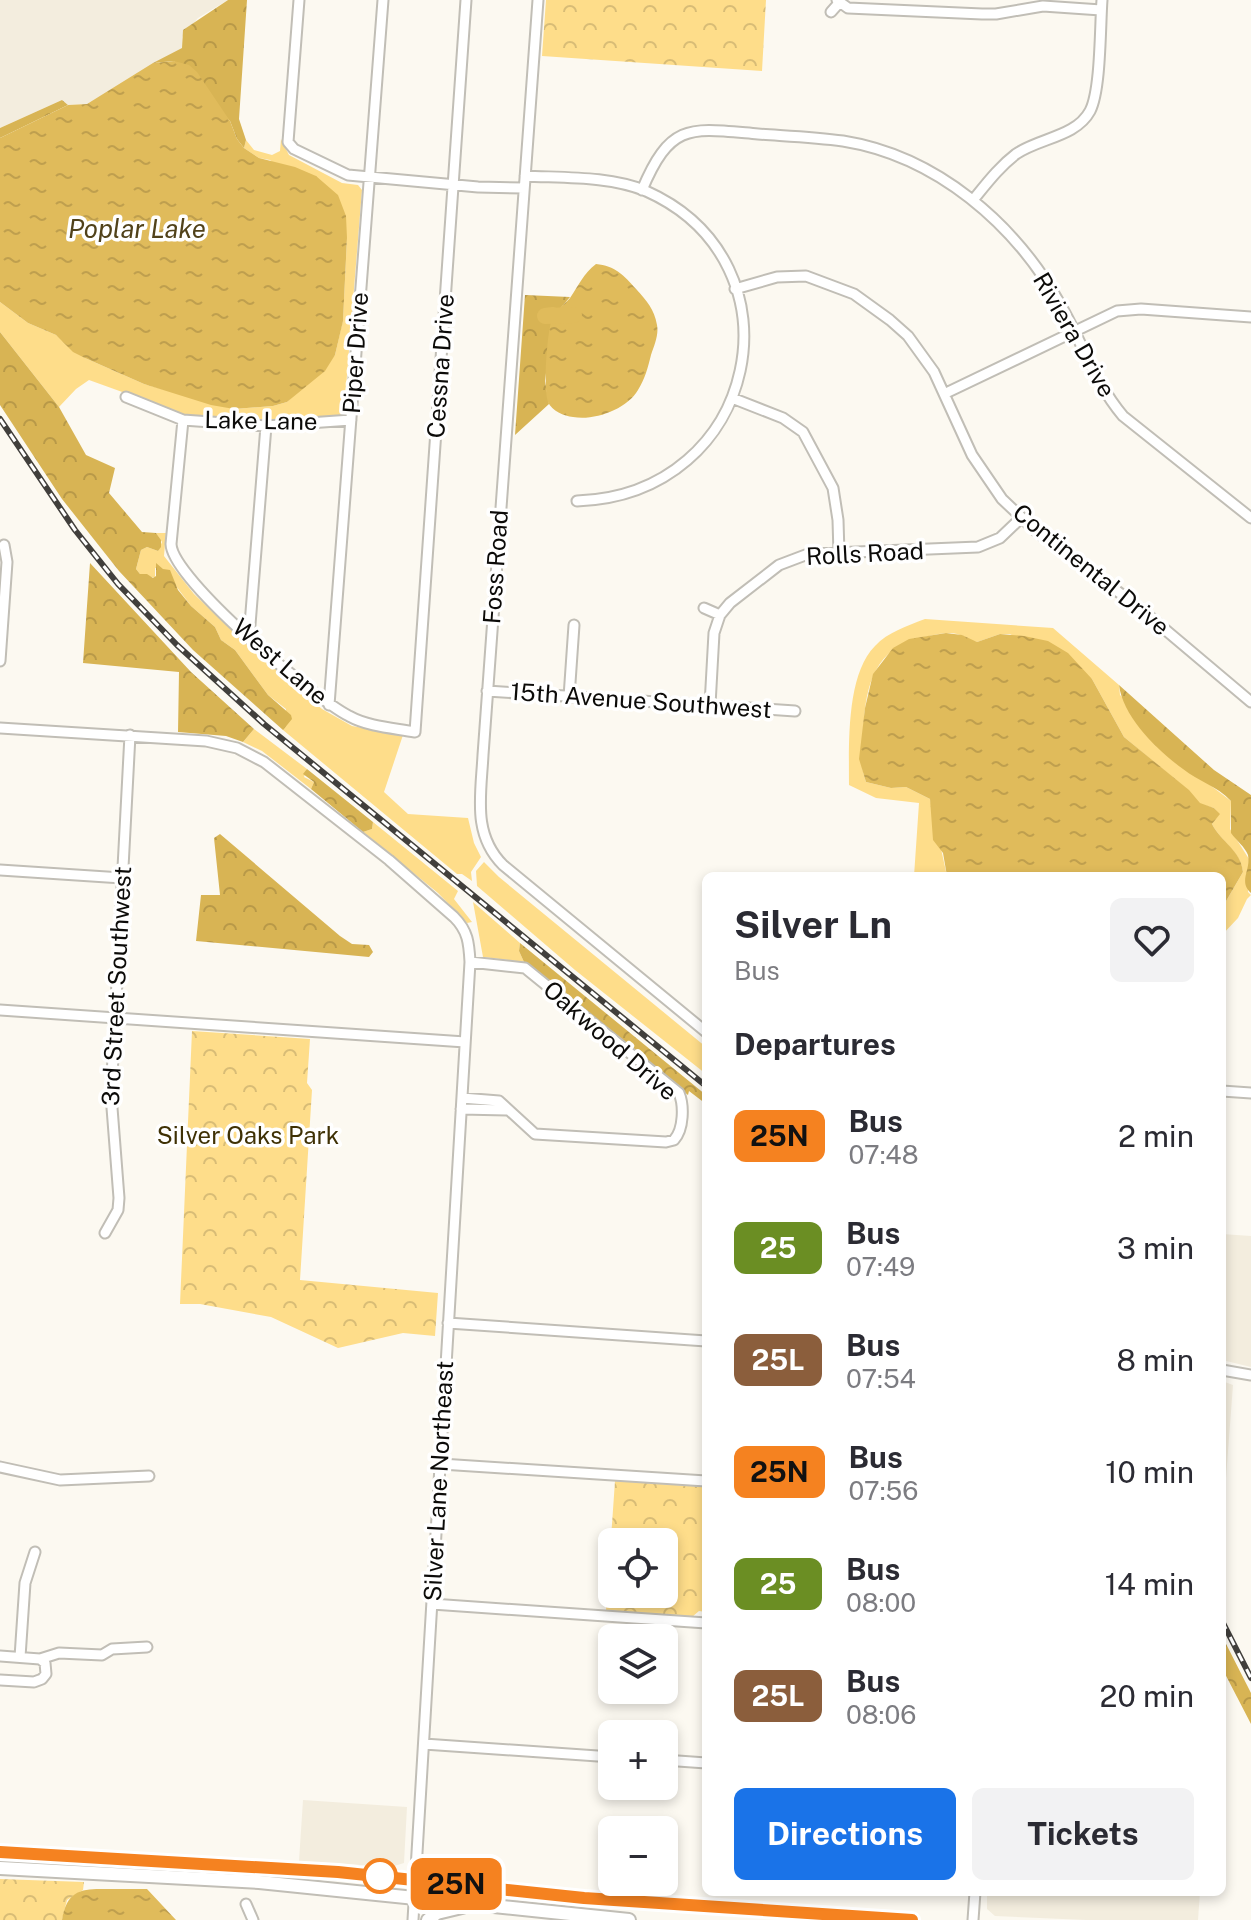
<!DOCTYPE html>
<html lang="en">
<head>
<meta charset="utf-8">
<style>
  body { margin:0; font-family:"Public Sans",sans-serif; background:#f2f2f3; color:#2b2b33; height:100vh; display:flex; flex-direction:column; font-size:30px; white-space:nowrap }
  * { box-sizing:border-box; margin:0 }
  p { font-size:26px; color:#7c7c81 }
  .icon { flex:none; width:44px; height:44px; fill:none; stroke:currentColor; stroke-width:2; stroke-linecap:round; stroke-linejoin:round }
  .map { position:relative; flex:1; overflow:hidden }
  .details { position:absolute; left:702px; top:872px; width:524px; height:1024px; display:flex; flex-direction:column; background:#fff; border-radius:12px; box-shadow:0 4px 12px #0003 }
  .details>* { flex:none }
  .badge { padding:0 16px; border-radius:12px; font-size:28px; line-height:52px }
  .buttons { position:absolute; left:598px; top:1528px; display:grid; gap:16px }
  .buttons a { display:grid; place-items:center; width:80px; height:80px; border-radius:12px; background:#fff; box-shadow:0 4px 12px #0003; font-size:40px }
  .map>.badge { position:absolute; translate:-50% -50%; box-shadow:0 0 0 4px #fff }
  h2 { padding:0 32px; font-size:30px; line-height:72px }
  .round { display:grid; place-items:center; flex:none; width:84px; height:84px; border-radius:12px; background:#f2f2f3 }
  .head { display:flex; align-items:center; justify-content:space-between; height:136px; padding:0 32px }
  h1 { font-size:38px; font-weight:700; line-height:60px }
  .button { display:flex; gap:16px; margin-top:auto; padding:16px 32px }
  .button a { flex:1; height:92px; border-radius:12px; background:#1a73e8; color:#fff; font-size:32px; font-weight:700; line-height:92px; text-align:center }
  .button a+a { background:#f2f2f3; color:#2b2b33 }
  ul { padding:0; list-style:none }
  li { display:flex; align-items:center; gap:24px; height:112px; padding:0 32px }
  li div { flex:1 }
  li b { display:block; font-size:30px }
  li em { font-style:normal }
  li .badge { min-width:88px; font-weight:700; text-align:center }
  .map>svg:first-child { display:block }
  .built { fill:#f3edde }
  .grass { fill:#fedd8a }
  .forest { fill:url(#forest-crowns) }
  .park { fill:url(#park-crowns); fill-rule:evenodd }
  .water { fill:url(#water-ripples) }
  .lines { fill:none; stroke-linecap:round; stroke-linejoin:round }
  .river { stroke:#e0bb5b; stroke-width:16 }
  .minor-casing { stroke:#c1beb6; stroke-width:13 }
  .major-casing { stroke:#c1beb6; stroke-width:16 }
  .minor { stroke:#fff; stroke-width:9 }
  .major { stroke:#fff; stroke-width:12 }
  .rail-casing { stroke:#413f3c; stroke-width:6 }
  .rail { stroke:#fff; stroke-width:3; stroke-dasharray:9; stroke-linecap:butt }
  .line-casing { stroke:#fff; stroke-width:18 }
  .line { stroke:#f58220; stroke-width:12 }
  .stop-dot { fill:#fff; stroke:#f58220; stroke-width:4 }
  .labels { text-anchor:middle; stroke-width:7; stroke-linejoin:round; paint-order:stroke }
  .street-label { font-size:24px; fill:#0c0b09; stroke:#fff }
  .park-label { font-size:24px; fill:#3f3105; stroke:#fff }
  .water-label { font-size:26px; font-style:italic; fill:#51421a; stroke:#fff }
</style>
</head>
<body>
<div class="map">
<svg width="1251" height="1920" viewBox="0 0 1251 1920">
  <defs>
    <pattern id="forest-crowns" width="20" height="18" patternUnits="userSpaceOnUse" patternTransform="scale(2)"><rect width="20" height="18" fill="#d8b454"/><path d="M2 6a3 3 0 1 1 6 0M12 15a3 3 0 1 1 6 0" fill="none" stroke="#b89948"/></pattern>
    <pattern id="park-crowns" width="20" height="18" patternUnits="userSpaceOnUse" patternTransform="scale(2)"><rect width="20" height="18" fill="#fedd8a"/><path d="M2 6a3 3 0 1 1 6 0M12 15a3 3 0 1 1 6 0" fill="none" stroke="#d8bc76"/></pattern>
    <pattern id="water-ripples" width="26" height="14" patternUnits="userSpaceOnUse" patternTransform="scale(2)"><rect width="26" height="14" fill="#e0bb5b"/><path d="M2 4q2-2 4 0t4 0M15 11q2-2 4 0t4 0" fill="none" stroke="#bf9f4e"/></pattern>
  </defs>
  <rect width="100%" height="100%" fill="#fcf9f1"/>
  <!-- built -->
  <path class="built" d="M 0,0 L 228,0 L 198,18 L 182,37 L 183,48 L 87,104 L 68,105 L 62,100 L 0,128 Z
    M 1222,1234 L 1251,1236 L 1251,1367 L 1222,1360 Z
    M 1222,1381 L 1233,1385 L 1223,1518 L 1222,1518 Z
    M 303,1800 L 407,1807 L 404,1863 L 391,1867 L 299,1861 Z
    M 987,1892 L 1200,1892 L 1198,1920 L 1086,1920 L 995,1916 L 987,1909 Z"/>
  <!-- grass -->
  <path class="grass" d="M 281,139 L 289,155 L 342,183 L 358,185 L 362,190 L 344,412 L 338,416 L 258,421 L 186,415 L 89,380 L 76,389 L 59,407 L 0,332 L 0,302 L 28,323 L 56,335 L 85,358 L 144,384 L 234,409 L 273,406 L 287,402 L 335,355 L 343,320 L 347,238 L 270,160 L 259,158 L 244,148 L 246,140 L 254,150 L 272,155 L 280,151 Z
    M 156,533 L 166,533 L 164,556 L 194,594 L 245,643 L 322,709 L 352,726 L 403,735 L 384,792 L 408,814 L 468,818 L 474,843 L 481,857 L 471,872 L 472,881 L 462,874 L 457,874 L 283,730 L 286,709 L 268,695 L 235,650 L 221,640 L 215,627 L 191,606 L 164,570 L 155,568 L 155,578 L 140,574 L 136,569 L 141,550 L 147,547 L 158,551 L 162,542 Z
    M 925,619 L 1053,628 L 1119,685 L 1120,695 L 1206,782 L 1231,801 L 1230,829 L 1249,859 L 1248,892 L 1251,895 L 1247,899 L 1238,918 L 1222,935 L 1222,908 L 1243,872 C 1240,850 1221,842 1212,824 L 1219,814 L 1214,808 L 1200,804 L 1188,790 L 1124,737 L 1092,679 L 1010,634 L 1000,634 L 977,642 C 970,641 966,636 960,635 C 950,631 939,634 929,636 C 881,644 867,675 864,721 C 862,745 858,758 866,782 L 891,788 L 906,787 L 930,799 L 947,876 L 914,876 L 919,803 L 876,798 L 849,785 C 849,745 846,675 875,646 C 888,632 907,626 925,619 Z
    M 254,729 L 307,769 L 304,777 L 314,782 L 311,789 L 262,751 L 243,742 Z
    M 373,822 L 458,891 L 454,899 L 472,922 L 467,923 L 438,893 L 363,832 L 372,829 Z
    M 484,862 L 499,877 L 706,1047 L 706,1074 L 575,970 L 477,886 L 476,871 Z
    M 473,902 L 520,943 L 519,951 L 524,962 L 483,957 Z"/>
  <!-- forest -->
  <path class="forest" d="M 228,0 L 247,0 L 239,119 L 246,140 L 244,148 L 237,139 L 230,121 L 174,61 L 153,63 L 182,48 L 183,30 Z
    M 62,100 L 68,105 L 0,138 L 0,128 Z
    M 525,295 L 570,297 L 553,317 L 545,381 L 549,404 L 515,435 Z
    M 0,332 L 59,407 L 86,455 L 115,468 L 109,493 L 142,532 L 156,533 L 161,540 L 161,547 L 158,551 L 147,547 L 141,550 L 136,569 L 140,574 L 147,574 L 153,578 L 156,576 L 156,563 L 163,569 L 170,570 L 178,590 L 191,606 L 215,627 L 221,640 L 235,650 L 268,695 L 291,715 L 292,719 L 283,730 L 193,650 L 119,571 L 62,499 L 0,405 Z
    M 90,563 L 191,672 L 254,729 L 243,742 L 226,736 L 178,732 L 179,672 L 83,663 Z
    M 1119,685 L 1214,770 L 1251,795 L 1251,893 C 1238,881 1251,871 1248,855 C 1245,847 1236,840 1231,833 L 1231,801 C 1217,786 1198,781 1183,769 C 1157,750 1123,717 1119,685 Z
    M 307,769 L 373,822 L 372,829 L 363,832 L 311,789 L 314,782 L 303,774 Z
    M 220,834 L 340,936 L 352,944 L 369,945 L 373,952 L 369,957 L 196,941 L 201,895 L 220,895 L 214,838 Z
    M 520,943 L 706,1095 L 706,1104 L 689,1091 L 688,1095 L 524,962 L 519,951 Z
    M 1222,1636 L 1251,1693 L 1251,1724 L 1222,1668 Z"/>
  <!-- park -->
  <path class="park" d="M 546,0 L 766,0 L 762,71 L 542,56 Z
    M 192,1031 L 310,1039 L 307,1083 L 312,1090 L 300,1280 L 438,1293 L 435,1336 L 403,1333 L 338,1348 L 271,1317 L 200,1304 L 180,1304 Z
    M 615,1481 L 706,1487 L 706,1612 L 699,1611 L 692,1617 L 606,1610 ZM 612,1542 L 664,1542 L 664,1594 L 612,1594 Z
    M 0,1879 L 84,1882 L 83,1890 L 67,1900 L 62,1920 L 0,1920 Z"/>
  <!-- water -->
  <path class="water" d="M 174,61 L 189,65 L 197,72 L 230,121 L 237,139 L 244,148 L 259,158 L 295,167 L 316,176 L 338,195 L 346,216 L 347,238 L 343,321 L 335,355 L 325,371 L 287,402 L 273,406 L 234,409 L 211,405 L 144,384 L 85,358 L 73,352 L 56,335 L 28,323 L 0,302 L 0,138 L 68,105 L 87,104 L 153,63 Z
    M 596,264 C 615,266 624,275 636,289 C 647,301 654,309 657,325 C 659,335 654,346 651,355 C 648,367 645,379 638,390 C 627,409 595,421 573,417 C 564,416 552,411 548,402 C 543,388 547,329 553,316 C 557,309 565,304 570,298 C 579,285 583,274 596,264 Z
    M 946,633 L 962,635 L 977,642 L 1000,634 L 1024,636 L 1048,641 L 1068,653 L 1092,679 L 1124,737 L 1189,790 L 1200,803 L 1214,808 L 1220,814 L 1212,824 C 1221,842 1241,850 1243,872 L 1222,908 L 1222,876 L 947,876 L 943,853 L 933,840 L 930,799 L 906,787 L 891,788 L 866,782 L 859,759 L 865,708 L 873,674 L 893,648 L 909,639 Z
    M 122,1889 L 147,1889 L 176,1920 L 62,1920 C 68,1882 91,1890 122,1889 Z"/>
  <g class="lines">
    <!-- river -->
    <path class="river" d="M 553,315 L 545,316 L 574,315"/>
    <defs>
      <path id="minor" d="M 299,0 L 288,142 L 294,149 L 348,175 L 478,187 L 524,188
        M 538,0 L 483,755 C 481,795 472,834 503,865 L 706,1032
        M 837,0 L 848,8 L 982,14 L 996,14 L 1043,6 L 1101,10
        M 831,12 L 839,3
        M 525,176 C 564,178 610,176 646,191 C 807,263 759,495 577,501
        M 642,190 C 671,121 691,128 758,134 C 786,136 815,137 843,141 C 937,156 1015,224 1060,304 C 1082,342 1095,383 1123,416 L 1251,518
        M 973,200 C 987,183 999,167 1016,154 C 1039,138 1076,137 1090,111 C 1101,90 1100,26 1102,0
        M 735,289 L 777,277 L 806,276 L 854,294 L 890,320 L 908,336 L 934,372 L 972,455 L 1002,499 L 1037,532 L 1136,605 L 1251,702
        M 946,393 L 1117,311 L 1141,309 L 1251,317
        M 126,397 L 183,420 L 266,426 L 351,420
        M 732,398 L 783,418 L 803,432 L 833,488 L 838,520 L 839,554
        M 183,420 L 171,544 C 172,579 315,699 349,716 C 369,727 393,728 415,732 L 466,0
        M 704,608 L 720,615
        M 249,637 L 266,426
        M 0,661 L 7,562 L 4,545
        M 487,691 L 795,711
        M 569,697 L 574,625
        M 329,705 L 383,0
        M 710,705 L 714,633 L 720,615 L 730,603 L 779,565 L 808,554 L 978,547 L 1000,538 L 1021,518
        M 0,728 L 206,741 L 237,748 L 264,762 L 389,860 L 454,917 C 468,931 469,943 470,962 L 413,1920
        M 0,870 L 122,878
        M 0,1010 L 465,1042
        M 1222,1091 L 1251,1093
        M 462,1098 L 499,1101 L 535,1134 L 666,1142 L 674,1140 C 684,1129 684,1105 679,1093 L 525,968 L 470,962
        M 461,1109 L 507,1110
        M 105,1233 L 118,1210 L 119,1198 L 111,1095 L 130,735
        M 448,1323 L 706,1341
        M 1222,1370 L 1251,1375
        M 441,1464 L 706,1481
        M 0,1467 L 60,1480 L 149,1476
        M 432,1604 L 706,1623
        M 0,1656 L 40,1659 L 45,1663 L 46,1674 L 42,1679 L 34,1682 L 0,1680
        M 20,1657 L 25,1583 L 35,1552
        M 40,1659 L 59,1653 L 102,1655 L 112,1649 L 147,1647
        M 424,1744 L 612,1757
        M 664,1760 L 706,1763
        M 246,1904 L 253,1920
        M 973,1920 L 975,1892"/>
      <path id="major" d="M 0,1852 L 364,1874 L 584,1898 L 911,1920
        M 0,1868 L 259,1882 L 629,1920
        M 428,1920 L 437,1913 L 462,1907"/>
    </defs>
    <!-- minor casing -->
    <use href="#minor" class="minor-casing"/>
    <!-- major casing -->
    <use href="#major" class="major-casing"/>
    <!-- minor -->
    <use href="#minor" class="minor"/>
    <!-- major -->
    <use href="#major" class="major"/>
    <defs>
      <path id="rail" d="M 0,419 L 75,530 L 118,584 L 177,645 L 264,724 L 706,1086
        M 1222,1621 L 1251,1678"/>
    </defs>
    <!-- rail casing -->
    <use href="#rail" class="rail-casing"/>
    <!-- rail -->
    <use href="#rail" class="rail"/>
  </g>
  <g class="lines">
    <defs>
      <path id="line" d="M 0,1852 L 338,1872 L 584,1898 L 912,1920"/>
    </defs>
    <!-- line casing -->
    <use href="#line" class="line-casing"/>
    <!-- line -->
    <use href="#line" class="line"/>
  </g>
  <!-- markers -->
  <circle class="stop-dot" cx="380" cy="1876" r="16"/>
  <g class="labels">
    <!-- street labels -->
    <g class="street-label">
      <text transform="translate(1074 335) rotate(60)" y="8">Riviera Drive</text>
      <text transform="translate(356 353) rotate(-86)" y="8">Piper Drive</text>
      <text transform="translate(441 366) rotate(-86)" y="8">Cessna Drive</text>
      <text transform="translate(261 421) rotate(1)" y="8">Lake Lane</text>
      <text transform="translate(865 554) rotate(-3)" y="8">Rolls Road</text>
      <text transform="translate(496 567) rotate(-86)" y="8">Foss Road</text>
      <text transform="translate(1091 570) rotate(39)" y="8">Continental Drive</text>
      <text transform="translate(280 662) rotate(41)" y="8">West Lane</text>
      <text transform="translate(641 701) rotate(4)" y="8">15th Avenue Southwest</text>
      <text transform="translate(117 986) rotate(-87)" y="8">3rd Street Southwest</text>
      <text transform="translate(610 1041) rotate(41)" y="8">Oakwood Drive</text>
      <text transform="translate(439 1481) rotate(-87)" y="8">Silver Lane Northeast</text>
    </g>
    <!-- park labels -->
    <g class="park-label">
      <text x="248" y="1144">Silver Oaks Park</text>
    </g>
    <!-- water labels -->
    <g class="water-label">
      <text x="137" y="238">Poplar Lake</text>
    </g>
  </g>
</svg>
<div class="buttons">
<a><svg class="icon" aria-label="locate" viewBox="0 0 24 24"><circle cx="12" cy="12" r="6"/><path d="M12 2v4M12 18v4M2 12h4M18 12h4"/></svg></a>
<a><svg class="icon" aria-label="layers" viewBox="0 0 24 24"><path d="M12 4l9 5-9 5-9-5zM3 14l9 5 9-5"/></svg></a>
<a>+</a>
<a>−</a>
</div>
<b class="badge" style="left:456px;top:1884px;background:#f58220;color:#111">25N</b>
<section class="details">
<div class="head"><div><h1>Silver Ln</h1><p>Bus</p></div><a class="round"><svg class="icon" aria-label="heart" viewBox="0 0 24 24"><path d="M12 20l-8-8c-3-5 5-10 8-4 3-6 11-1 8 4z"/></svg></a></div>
<h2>Departures</h2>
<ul>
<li><span class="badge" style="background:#f58220;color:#111">25N</span><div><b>Bus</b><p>07:48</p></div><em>2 min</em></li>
<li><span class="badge" style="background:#6b8e23;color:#fff">25</span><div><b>Bus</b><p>07:49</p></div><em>3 min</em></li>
<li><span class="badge" style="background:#8b5e3c;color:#fff">25L</span><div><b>Bus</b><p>07:54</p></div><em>8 min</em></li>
<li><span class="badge" style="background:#f58220;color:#111">25N</span><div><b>Bus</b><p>07:56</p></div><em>10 min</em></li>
<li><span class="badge" style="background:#6b8e23;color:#fff">25</span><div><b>Bus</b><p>08:00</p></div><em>14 min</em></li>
<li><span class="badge" style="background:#8b5e3c;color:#fff">25L</span><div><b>Bus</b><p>08:06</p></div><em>20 min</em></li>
</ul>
<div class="button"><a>Directions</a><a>Tickets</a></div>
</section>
</div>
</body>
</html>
